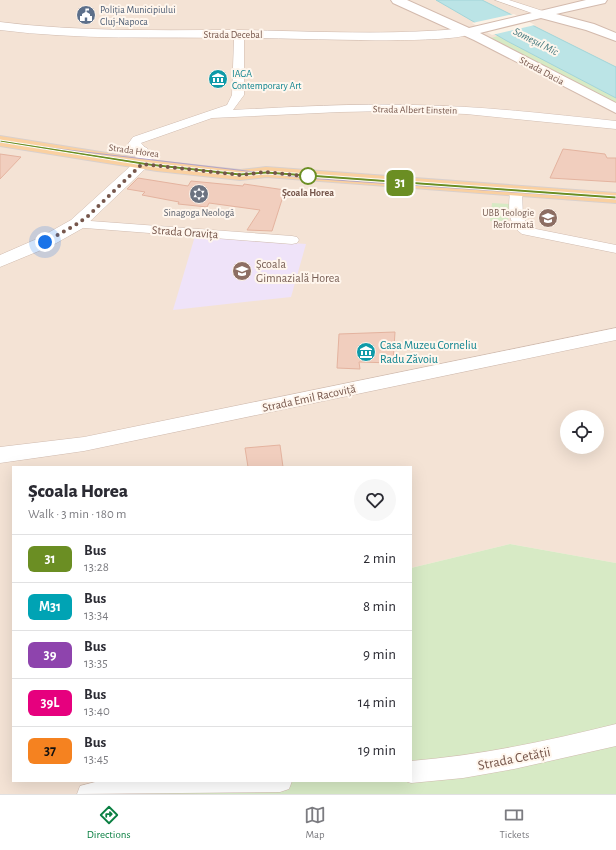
<!DOCTYPE html>
<html lang="en">
<head>
<meta charset="utf-8">
<style>
  body { margin:0; font-family:"Alegreya Sans",sans-serif; background:#f7f7f7; color:#2b2b33; height:100vh; display:flex; flex-direction:column; font-size:15px; white-space:nowrap }
  * { box-sizing:border-box; margin:0 }
  p { font-size:13px; color:#7c7c81 }
  .icon { flex:none; width:22px; height:22px; fill:none; stroke:currentColor; stroke-width:2; stroke-linecap:round; stroke-linejoin:round }
  .map { position:relative; flex:1; overflow:hidden }
  .drawer { position:absolute; left:12px; top:466px; width:400px; height:316px; display:flex; flex-direction:column; background:#fff; border-radius:0px; box-shadow:0 4px 16px #0002 }
  .drawer>* { flex:none }
  .badge { padding:0 8px; border-radius:6px; font-size:14px; line-height:26px }
  .fabs { position:absolute; left:560px; top:410px; display:grid; gap:8px }
  .fabs a { display:grid; place-items:center; width:44px; height:44px; border-radius:50%; background:#fff; box-shadow:0 4px 16px #0002; font-size:20px }
  .you { position:absolute; width:20px; height:20px; margin:-10px; border:3px solid #fff; border-radius:50%; background:#1a73e8; box-shadow:0 0 0 6px #1a73e833 }
  .map>.badge { position:absolute; translate:-50% -50%; box-shadow:0 0 0 2px #fff }
  .round { display:grid; place-items:center; flex:none; width:42px; height:42px; border-radius:21px; background:#f7f7f7 }
  .overview { display:flex; align-items:center; justify-content:space-between; height:68px; padding:0 16px }
  h1 { font-size:19px; font-weight:800; line-height:30px }
  ul { padding:0; list-style:none }
  li { display:flex; align-items:center; gap:12px; height:48px; padding:0 16px; border-top:1px solid #e1e1e2 }
  li div { flex:1 }
  li b { display:block; font-size:15px }
  li em { font-style:normal }
  li .badge { min-width:44px; font-weight:700; text-align:center }
  .dock { display:flex; justify-content:space-around; align-items:center; height:56px; border-top:1px solid #e1e1e2; background:#fff; font-size:11px; color:#7c7c81 }
  .dock a { display:grid; justify-items:center; gap:2px }
  .dock .selected { color:#0b8043 }
  .map>svg:first-child { display:block }
  .residential { fill:#f4e3d5; fill-rule:evenodd }
  .education { fill:#efe3f9 }
  .green { fill:#d7eac5 }
  .water { fill:#bbe4e6; stroke:#a1d4d8 }
  .pier { fill:#fcf2e6 }
  .building { fill:#f1cebe; stroke:#e4b39f }
  .lines { fill:none; stroke-linecap:round; stroke-linejoin:round }
  .minor-casing { stroke:#d0bbaf; stroke-width:1 }
  .tertiary-casing { stroke:#d0bbaf; stroke-width:1 }
  .secondary-casing { stroke:#d3baad; stroke-width:2 }
  .primary-casing { stroke:#d9d0cd; stroke-width:2 }
  .minor { fill:#fff; fill-rule:evenodd }
  .tertiary { fill:#fff; fill-rule:evenodd }
  .secondary { fill:#fff; fill-rule:evenodd }
  .primary { fill:#fad0a0; fill-rule:evenodd }
  .tram { stroke:#b3a4c6; stroke-width:1 }
  .line { fill:#6b8e23; stroke:#fff }
  .walk { stroke:#76564b; stroke-width:4; stroke-dasharray:0 7.2 }
  .stop-dot { fill:#fff; stroke:#6b8e23; stroke-width:2 }
  .labels { text-anchor:middle; stroke-width:4; stroke-linejoin:round; paint-order:stroke }
  .far-service-label { font-size:10px; fill:#4e5e75; stroke:#fff6ed; text-anchor:start }
  .far-street-label { font-size:10px; fill:#76564b; stroke:#fff6ed }
  .far-culture-label { font-size:10px; fill:#0d838f; stroke:#fff6ed; text-anchor:start }
  .far-stop-label { font-size:10px; font-weight:bold; fill:#76564b; stroke:#fff6ed }
  .far-worship-label { font-size:10px; fill:#5b616d; stroke:#fff6ed }
  .far-education-label { font-size:10px; fill:#785e54; stroke:#fff6ed; text-anchor:end }
  .far-water-label { font-size:11px; font-style:italic; fill:#3f767b; stroke:#fff6ed }
  .street-label { font-size:12px; fill:#76564b; stroke:#fff6ed }
  .education-label { font-size:12px; fill:#785e54; stroke:#fff6ed; text-anchor:start }
  .culture-label { font-size:12px; fill:#0d838f; stroke:#fff6ed; text-anchor:start }
  .near-street-label { font-size:14px; fill:#76564b; stroke:#fff6ed }
</style>
</head>
<body>
<div class="map">
<svg width="616" height="794" viewBox="0 0 616 794">
  <rect width="100%" height="100%" fill="#fcf2e6"/>
  <!-- residential -->
  <path class="residential" d="M 0,0 L 436,0 L 507,41 L 616,98 L 616,563 L 510,544 L 411,568 L 411,467 L 13,467 L 13,781 L 131,781 L 126,794 L 0,794 ZM 567,417 L 597,417 L 597,447 L 567,447 Z
    M 482,0 L 616,0 L 616,67 L 558,39 Z"/>
  <!-- education -->
  <path class="education" d="M 195,236 L 306,244 L 291,297 L 173,310 Z"/>
  <!-- green -->
  <path class="green" d="M 498,36 L 616,98 L 616,105 L 491,38 Z
    M 492,203 L 509,204 L 508,223 L 490,221 Z
    M 510,544 L 616,563 L 616,794 L 126,794 L 131,781 L 411,781 L 411,568 Z"/>
  <!-- water -->
  <path class="water" d="M 436,0 L 482,0 L 616,67 L 616,98 L 507,41 Z"/>
  <!-- pier -->
  <path class="pier" d="M 514,14 L 535,25 L 492,35 L 472,23 Z"/>
  <!-- building -->
  <path class="building" d="M 563,149 L 605,154 L 607,158 L 616,158 L 616,182 L 550,178 Z
    M 0,154 L 21,157 L 0,179 Z
    M 138,178 L 188,186 L 191,181 L 243,186 L 244,184 L 285,190 L 272,231 L 247,230 L 260,210 L 209,203 L 207,207 L 178,204 L 179,202 L 142,195 L 145,192 L 127,189 Z
    M 395,332 L 393,363 L 359,362 L 360,369 L 337,368 L 339,334 Z
    M 280,445 L 283,467 L 248,467 L 245,448 Z"/>
  <g class="lines">
    <defs>
      <path id="minor" d="M 495,0 L 509,0 L 546,12 L 548,14 L 543,17 L 540,16 Z
        M 237,31 L 241,32 L 244,40 L 244,95 L 233,110 C 293,107 354,103 414,105 C 482,106 549,114 616,121 L 616,129 L 466,114 L 391,111 L 340,112 L 212,118 L 141,143 L 148,151 L 142,155 L 138,154 L 128,144 L 133,137 L 227,105 L 232,95 L 234,40 L 232,34 Z
        M 516,186 L 522,190 L 523,218 L 531,228 L 616,245 L 616,253 L 522,234 C 506,222 509,207 510,190 Z
        M 77,220 L 292,236 L 297,237 L 299,240 L 297,243 L 292,244 L 72,227 L 70,224 L 72,221 Z
        M 616,724 L 616,746 L 514,769 L 463,778 L 411,783 L 405,781 L 411,781 L 411,761 C 481,755 548,741 616,724 Z
        M 99,781 L 292,781 L 289,789 L 280,792 L 77,794 L 80,786 Z"/>
      <path id="tertiary" d="M 0,22 C 80,32 159,30 239,30 C 315,31 390,36 466,28 L 472,32 C 467,40 410,40 398,40 C 345,41 292,38 238,38 C 158,37 79,40 0,30 Z
        M 142,146 L 147,148 L 152,159 L 147,167 L 83,228 L 51,246 L 0,267 L 0,255 L 39,238 L 71,220 L 135,162 L 136,159 L 134,151 L 137,148 Z
        M 616,328 L 616,340 L 84,451 L 0,463 L 0,447 L 84,437 Z"/>
      <path id="secondary" d="M 391,0 L 407,0 L 469,28 L 586,0 L 607,0 L 605,3 L 556,14 L 594,24 L 616,33 L 616,41 L 586,30 L 541,18 L 480,33 L 616,103 L 616,113 L 474,40 L 393,3 Z"/>
      <path id="primary" d="M 0,136 L 157,161 L 240,170 L 266,167 L 616,193 L 616,203 L 266,177 L 240,180 L 157,171 L 0,146 Z"/>
    </defs>
    <!-- minor casing -->
    <use href="#minor" class="minor-casing"/>
    <!-- tertiary casing -->
    <use href="#tertiary" class="tertiary-casing"/>
    <!-- secondary casing -->
    <use href="#secondary" class="secondary-casing"/>
    <!-- primary casing -->
    <use href="#primary" class="primary-casing"/>
    <!-- minor -->
    <use href="#minor" class="minor"/>
    <!-- tertiary -->
    <use href="#tertiary" class="tertiary"/>
    <!-- secondary -->
    <use href="#secondary" class="secondary"/>
    <!-- primary -->
    <use href="#primary" class="primary"/>
    <!-- tram -->
    <path class="tram" d="M 0,142 L 306,178 L 616,199"/>
  </g>
  <!-- line -->
  <path class="line" d="M 0,140 L 149,163 L 240,173 L 266,171 L 616,196 L 616,199 L 266,174 L 240,176 L 149,166 L 0,142 Z"/>
  <g class="lines">
    <!-- walk -->
    <path class="walk" d="M 45,242 L 77,224 L 88,216 L 142,164 L 240,175 L 266,172 L 312,177 L 308,176"/>
  </g>
  <!-- icons -->
  <defs>
    <symbol id="civic-disc" viewBox="-11 -11 22 22"><circle r="9.5" fill="#5c6f8a" stroke="#fff6ed"/><path d="M-.6-6.5H3V-4.5H.6V-3L4-1V1h2V6H-6V1h2V-1L-.6-3ZM-1.2 2.5V6h2.4V2.5Z" fill="#fff"/></symbol>
    <symbol id="museum-disc" viewBox="-11 -11 22 22"><circle r="9.5" fill="#0f9aa8" stroke="#fff6ed"/><path d="M0-6L6-3V-2H-6V-3ZM-5-1h2V3h-2ZM-1-1h2V3h-2ZM3-1h2V3H3ZM-6 4H6V6H-6Z" fill="#fff"/></symbol>
    <symbol id="synagogue-disc" viewBox="-11 -11 22 22"><circle r="9.5" fill="#6b7280" stroke="#fff6ed"/><path d="M0-6.5L5.6 3.2H-5.6ZM0 6.5L5.6-3.2H-5.6Z" fill="#fff"/></symbol>
    <symbol id="university-disc" viewBox="-11 -11 22 22"><circle r="9.5" fill="#8d6e63" stroke="#fff6ed"/><path d="M0-5L7-2L0 1L-7-2ZM-4 1L0 2.5L4 1V4Q0 6-4 4Z" fill="#fff"/></symbol>
    <symbol id="school-disc" viewBox="-11 -11 22 22"><circle r="9.5" fill="#8d6e63" stroke="#fff6ed"/><path d="M0-5L7-2L0 1L-7-2ZM-4 1L0 2.5L4 1V4Q0 6-4 4Z" fill="#fff"/></symbol>
  </defs>
  <g fill-rule="evenodd">
    <use href="#civic-disc" x="75" y="4" width="22" height="22"/>
    <use href="#museum-disc" x="207" y="68" width="22" height="22"/>
    <use href="#synagogue-disc" x="188" y="183" width="22" height="22"/>
    <use href="#university-disc" x="537" y="207" width="22" height="22"/>
    <use href="#school-disc" x="231" y="260" width="22" height="22"/>
    <use href="#museum-disc" x="355" y="341" width="22" height="22"/>
  </g>
  <!-- markers -->
  <circle class="stop-dot" cx="308" cy="176" r="8"/>
  <g class="labels">
    <!-- far-service labels -->
    <g class="far-service-label">
      <text x="100" y="13">Poliția Municipiului<tspan x="100" dy="12">Cluj-Napoca</tspan></text>
    </g>
    <!-- far-street labels -->
    <g class="far-street-label">
      <text x="233" y="38">Strada Decebal</text>
      <text transform="translate(542 70) rotate(28)" y="4">Strada Dacia</text>
      <text transform="translate(415 109) rotate(1)" y="4">Strada Albert Einstein</text>
      <text transform="translate(134 150) rotate(8)" y="4">Strada Horea</text>
    </g>
    <!-- far-culture labels -->
    <g class="far-culture-label">
      <text x="232" y="77">IAGA<tspan x="232" dy="12">Contemporary Art</tspan></text>
    </g>
    <!-- far-stop labels -->
    <g class="far-stop-label">
      <text x="308" y="196">Școala Horea</text>
    </g>
    <!-- far-worship labels -->
    <g class="far-worship-label">
      <text x="199" y="216">Sinagoga Neologă</text>
    </g>
    <!-- far-education labels -->
    <g class="far-education-label">
      <text x="534" y="216">UBB Teologie<tspan x="534" dy="12">Reformată</tspan></text>
    </g>
    <!-- far-water labels -->
    <g class="far-water-label">
      <text transform="translate(536 41) rotate(27)" y="4">Someșul Mic</text>
    </g>
    <!-- street labels -->
    <g class="street-label">
      <text transform="translate(185 232) rotate(4)" y="4">Strada Oravița</text>
      <text transform="translate(309 398) rotate(-12)" y="4">Strada Emil Racoviță</text>
    </g>
    <!-- education labels -->
    <g class="education-label">
      <text x="256" y="268">Şcoala<tspan x="256" dy="14">Gimnazială Horea</tspan></text>
    </g>
    <!-- culture labels -->
    <g class="culture-label">
      <text x="380" y="349">Casa Muzeu Corneliu<tspan x="380" dy="14">Radu Zăvoiu</tspan></text>
    </g>
    <!-- near-street labels -->
    <g class="near-street-label">
      <text transform="translate(514 758) rotate(-11)" y="5">Strada Cetății</text>
    </g>
  </g>
</svg>
<div class="fabs">
<a><svg class="icon" aria-label="locate" viewBox="0 0 24 24"><circle cx="12" cy="12" r="6"/><path d="M12 2v4M12 18v4M2 12h4M18 12h4"/></svg></a>
</div>
<div class="you" style="left:45px;top:242px"></div>
<b class="badge" style="left:400px;top:183px;background:#6b8e23;color:#fff">31</b>
<section class="drawer">
<div class="overview"><div><h1>Școala Horea</h1><p>Walk · 3 min · 180 m</p></div><a class="round"><svg class="icon" aria-label="heart" viewBox="0 0 24 24"><path d="M12 20l-8-8c-3-5 5-10 8-4 3-6 11-1 8 4z"/></svg></a></div>
<ul>
<li><span class="badge" style="background:#6b8e23;color:#fff">31</span><div><b>Bus</b><p>13:28</p></div><em>2 min</em></li>
<li><span class="badge" style="background:#00a3b4;color:#fff">M31</span><div><b>Bus</b><p>13:34</p></div><em>8 min</em></li>
<li><span class="badge" style="background:#8e44ad;color:#fff">39</span><div><b>Bus</b><p>13:35</p></div><em>9 min</em></li>
<li><span class="badge" style="background:#e6007e;color:#fff">39L</span><div><b>Bus</b><p>13:40</p></div><em>14 min</em></li>
<li><span class="badge" style="background:#f58220;color:#111">37</span><div><b>Bus</b><p>13:45</p></div><em>19 min</em></li>
</ul>
</section>
</div>
<nav class="dock">
<a class="selected"><svg class="icon" aria-label="directions" viewBox="0 0 24 24"><path d="M12 3l9 9-9 9-9-9zM9 14v-3h6M13 9l2 2-2 2"/></svg>Directions</a>
<a><svg class="icon" aria-label="map" viewBox="0 0 24 24"><path d="M3 6l6-2 6 2 6-2v14l-6 2-6-2-6 2zM9 4v14M15 6v14"/></svg>Map</a>
<a><svg class="icon" aria-label="tickets" viewBox="0 0 24 24"><path d="M3 7h18v10H3zM15 7v10"/></svg>Tickets</a>
</nav>
</body>
</html>
